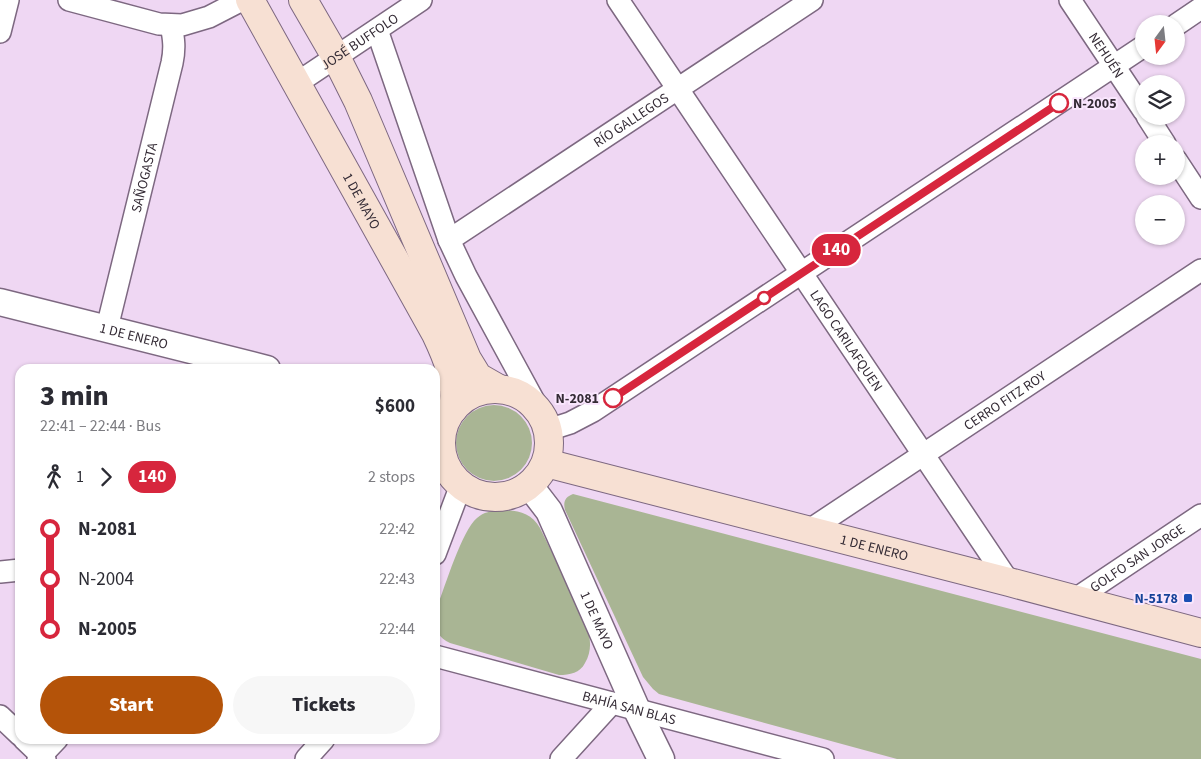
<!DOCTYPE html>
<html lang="en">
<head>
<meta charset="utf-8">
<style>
  body { margin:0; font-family:"Source Sans 3",sans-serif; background:#f7f7f7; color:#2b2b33; height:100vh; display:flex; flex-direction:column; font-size:19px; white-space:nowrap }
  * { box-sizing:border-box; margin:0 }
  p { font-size:16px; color:#7c7c81 }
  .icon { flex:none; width:28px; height:28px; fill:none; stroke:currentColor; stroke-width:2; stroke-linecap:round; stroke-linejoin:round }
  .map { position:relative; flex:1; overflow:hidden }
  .details { position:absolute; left:15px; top:364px; width:425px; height:380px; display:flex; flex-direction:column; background:#fff; border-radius:15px; box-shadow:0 1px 4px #0004 }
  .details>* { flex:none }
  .badge { padding:0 10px; border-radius:16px; font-size:18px; line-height:32px }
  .needle { width:32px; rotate:195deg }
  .tools { position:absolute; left:1135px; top:15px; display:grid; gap:10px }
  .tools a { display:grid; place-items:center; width:50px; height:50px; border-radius:50%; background:#fff; box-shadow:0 1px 4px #0004; font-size:25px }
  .map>.badge { position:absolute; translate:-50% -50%; box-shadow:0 0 0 2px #fff }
  .legs { display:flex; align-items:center; gap:8px; height:55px; padding:0 25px; font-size:16px }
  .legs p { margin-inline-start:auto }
  .overview { display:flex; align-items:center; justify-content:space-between; height:85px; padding:0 25px }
  h1 { font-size:28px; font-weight:800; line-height:38px }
  .button { display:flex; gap:10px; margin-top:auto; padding:10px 25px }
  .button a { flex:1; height:58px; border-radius:30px; background:#b45309; color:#fff; font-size:20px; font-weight:800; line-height:58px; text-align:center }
  .button a+a { background:#f7f7f7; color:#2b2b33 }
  ul { padding:0 25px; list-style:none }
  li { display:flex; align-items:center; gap:18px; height:50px; font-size:19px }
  li i { display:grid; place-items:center; width:8px; height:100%; margin:0 6px; background:currentColor }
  li i::after { content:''; width:12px; height:12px; margin:-6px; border:4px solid; border-radius:50%; background:#fff }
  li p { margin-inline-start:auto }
  li:first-child i { background:linear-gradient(#0000 50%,currentColor 0) }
  li:last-child i { background:linear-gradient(currentColor 50%,#0000 0) }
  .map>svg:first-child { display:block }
  .green { fill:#a9b594 }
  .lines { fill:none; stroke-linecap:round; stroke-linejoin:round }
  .minor-casing { stroke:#7d6881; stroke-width:24 }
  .tertiary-casing { stroke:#7d6881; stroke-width:29 }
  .secondary-casing { stroke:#7d6881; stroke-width:30 }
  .minor { stroke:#fff; stroke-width:21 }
  .tertiary { stroke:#fff; stroke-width:26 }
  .secondary { stroke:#f7e0d3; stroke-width:28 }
  .line-1-casing { stroke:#fff; stroke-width:11 }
  .line-1 { stroke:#d7263d; stroke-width:8 }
  .stop-1-dot { fill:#fff; stroke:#d7263d; stroke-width:2.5 }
  .transit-dot { fill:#1a4fb4; stroke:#f9e6fd; stroke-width:2 }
  .labels { text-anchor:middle; stroke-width:4; stroke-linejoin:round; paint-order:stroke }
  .street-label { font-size:14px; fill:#342b35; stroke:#f9e6fd }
  .stop-label { font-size:14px; font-weight:bold; fill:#342b35; stroke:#f9e6fd; text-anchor:start }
  .transit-label { font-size:14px; font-weight:bold; fill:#164399; stroke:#f9e6fd; text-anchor:end }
</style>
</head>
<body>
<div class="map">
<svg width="1201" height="759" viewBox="0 0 1201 759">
  <rect width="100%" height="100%" fill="#efd7f3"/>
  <!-- green -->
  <path class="green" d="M456 443a38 38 0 1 1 76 0a38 38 0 1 1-76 0Z
    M 573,494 L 1201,659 L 1201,759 L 897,759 L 659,694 L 653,689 L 643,677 L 565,510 C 563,502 565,497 573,494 Z
    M 499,510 C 516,510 531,512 540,528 C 549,546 558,565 567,584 C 578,606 600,638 585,663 C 580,673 570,675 559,675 L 450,643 C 434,636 434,623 437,607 C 445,587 462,530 477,518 C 484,512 491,511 499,510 Z"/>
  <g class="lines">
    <defs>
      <g id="minor">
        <path d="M 69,0 L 159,24 L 182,25 L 209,17 L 242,0"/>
        <path id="s1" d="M 618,0 L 1009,582"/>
        <path id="s2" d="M 1070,0 L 1144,111"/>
        <path d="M 1176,25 L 1201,8"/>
        <path d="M 377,30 L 449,240 L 466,276 L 541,414"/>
        <path d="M 0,32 L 8,0"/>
        <path id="s3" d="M 297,83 L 421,0"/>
        <path d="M 1147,116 L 1165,144"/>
        <path d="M 1176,160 L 1201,198"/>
        <path id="s4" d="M 449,240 L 812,0"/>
        <path id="s5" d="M 107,328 L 172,63 C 175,49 174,39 171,25"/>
        <path d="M 548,430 L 570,423 L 593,411 L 1144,46"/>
        <path id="s6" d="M 808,531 L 1201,270"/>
        <path d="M 435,554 L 461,485"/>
        <path d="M 0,572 L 20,570"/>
        <path id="s7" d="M 1074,600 L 1201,515"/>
        <path id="s8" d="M 435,656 L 823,759"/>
        <path d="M 0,716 L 20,735"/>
        <path d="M 24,739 L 45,759"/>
        <path d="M 38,759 L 57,739"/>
        <path d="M 306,759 L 324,739"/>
        <path d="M 561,759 L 612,703"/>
      </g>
      <g id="tertiary">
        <path id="s9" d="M 0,302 L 267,369"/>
        <path d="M 435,419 L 444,423"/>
        <path id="s10" d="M 529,485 L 549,511 L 637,710 L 661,759"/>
      </g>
      <g id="secondary">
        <path id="s11" d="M 250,0 L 436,334 C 447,357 458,383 453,409"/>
        <path d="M 303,0 L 336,57 L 358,101 L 467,359 L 478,377 L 499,389"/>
        <circle cx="495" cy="443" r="54"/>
        <path id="s12" d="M 546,463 L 1009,582 L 1201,633"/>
      </g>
    </defs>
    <!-- minor casing -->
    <use href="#minor" class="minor-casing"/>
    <!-- tertiary casing -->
    <use href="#tertiary" class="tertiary-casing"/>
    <!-- secondary casing -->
    <use href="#secondary" class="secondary-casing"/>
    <!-- minor -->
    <use href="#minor" class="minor"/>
    <!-- tertiary -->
    <use href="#tertiary" class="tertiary"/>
    <!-- secondary -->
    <use href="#secondary" class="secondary"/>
  </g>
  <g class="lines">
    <defs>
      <path id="line-1" d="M 613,398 L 1059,103"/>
    </defs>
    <!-- line-1 casing -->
    <use href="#line-1" class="line-1-casing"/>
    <!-- line-1 -->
    <use href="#line-1" class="line-1"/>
  </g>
  <!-- markers -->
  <g class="stop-1-dot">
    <circle cx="1059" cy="103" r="9"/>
    <circle cx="764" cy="298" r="6"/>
    <circle cx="613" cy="398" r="9"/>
  </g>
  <rect class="transit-dot" x="1183" y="593" width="10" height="10" rx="2.5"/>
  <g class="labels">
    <!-- street labels -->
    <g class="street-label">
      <text dy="5" stroke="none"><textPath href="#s3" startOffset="75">JOSÉ BUFFOLO</textPath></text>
      <text dy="5" stroke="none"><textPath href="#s2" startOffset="66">NEHUÉN</textPath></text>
      <text dy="5" stroke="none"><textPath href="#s4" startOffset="218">RÍO GALLEGOS</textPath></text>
      <text dy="5" stroke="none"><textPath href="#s5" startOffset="155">SAÑOGASTA</textPath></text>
      <text dy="5" stroke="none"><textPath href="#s11" startOffset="230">1 DE MAYO</textPath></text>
      <text dy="5" stroke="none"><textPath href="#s9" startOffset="138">1 DE ENERO</textPath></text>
      <text dy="5" stroke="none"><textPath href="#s1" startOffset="410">LAGO CARILAFQUEN</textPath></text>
      <text dy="5" stroke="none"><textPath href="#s6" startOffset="236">CERRO FITZ ROY</textPath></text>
      <text dy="5" stroke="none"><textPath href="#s12" startOffset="339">1 DE ENERO</textPath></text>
      <text dy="5" stroke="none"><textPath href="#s7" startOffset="76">GOLFO SAN JORGE</textPath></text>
      <text dy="5" stroke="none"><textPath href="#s10" startOffset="152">1 DE MAYO</textPath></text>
      <text dy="5" stroke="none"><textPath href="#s8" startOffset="201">BAHÍA SAN BLAS</textPath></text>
    </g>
    <!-- stop labels -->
    <g class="stop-label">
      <text x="1073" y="108">N-2005</text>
      <text x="599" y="403" text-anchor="end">N-2081</text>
    </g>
    <!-- transit labels -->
    <g class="transit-label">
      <text x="1178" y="603">N-5178</text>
    </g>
  </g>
</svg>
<div class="tools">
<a><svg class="needle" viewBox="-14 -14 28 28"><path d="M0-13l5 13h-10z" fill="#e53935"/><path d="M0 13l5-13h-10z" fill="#7c7c81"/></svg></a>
<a><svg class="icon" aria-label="layers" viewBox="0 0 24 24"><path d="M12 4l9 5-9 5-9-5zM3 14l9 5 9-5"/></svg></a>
<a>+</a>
<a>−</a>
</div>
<b class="badge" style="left:836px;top:250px;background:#d7263d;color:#fff">140</b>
<section class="details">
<div class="overview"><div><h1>3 min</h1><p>22:41 – 22:44 · Bus</p></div><b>$600</b></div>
<div class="legs"><svg class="icon" aria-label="walk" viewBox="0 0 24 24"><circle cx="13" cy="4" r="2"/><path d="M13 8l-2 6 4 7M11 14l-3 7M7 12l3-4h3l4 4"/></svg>1<svg class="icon" aria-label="forward" viewBox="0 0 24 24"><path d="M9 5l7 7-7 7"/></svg><b class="badge" style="background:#d7263d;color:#fff">140</b><p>2 stops</p></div>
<ul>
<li><i style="color:#d7263d"></i><b>N-2081</b><p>22:42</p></li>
<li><i style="color:#d7263d"></i><span>N-2004</span><p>22:43</p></li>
<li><i style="color:#d7263d"></i><b>N-2005</b><p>22:44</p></li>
</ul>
<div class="button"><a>Start</a><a>Tickets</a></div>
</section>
</div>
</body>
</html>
